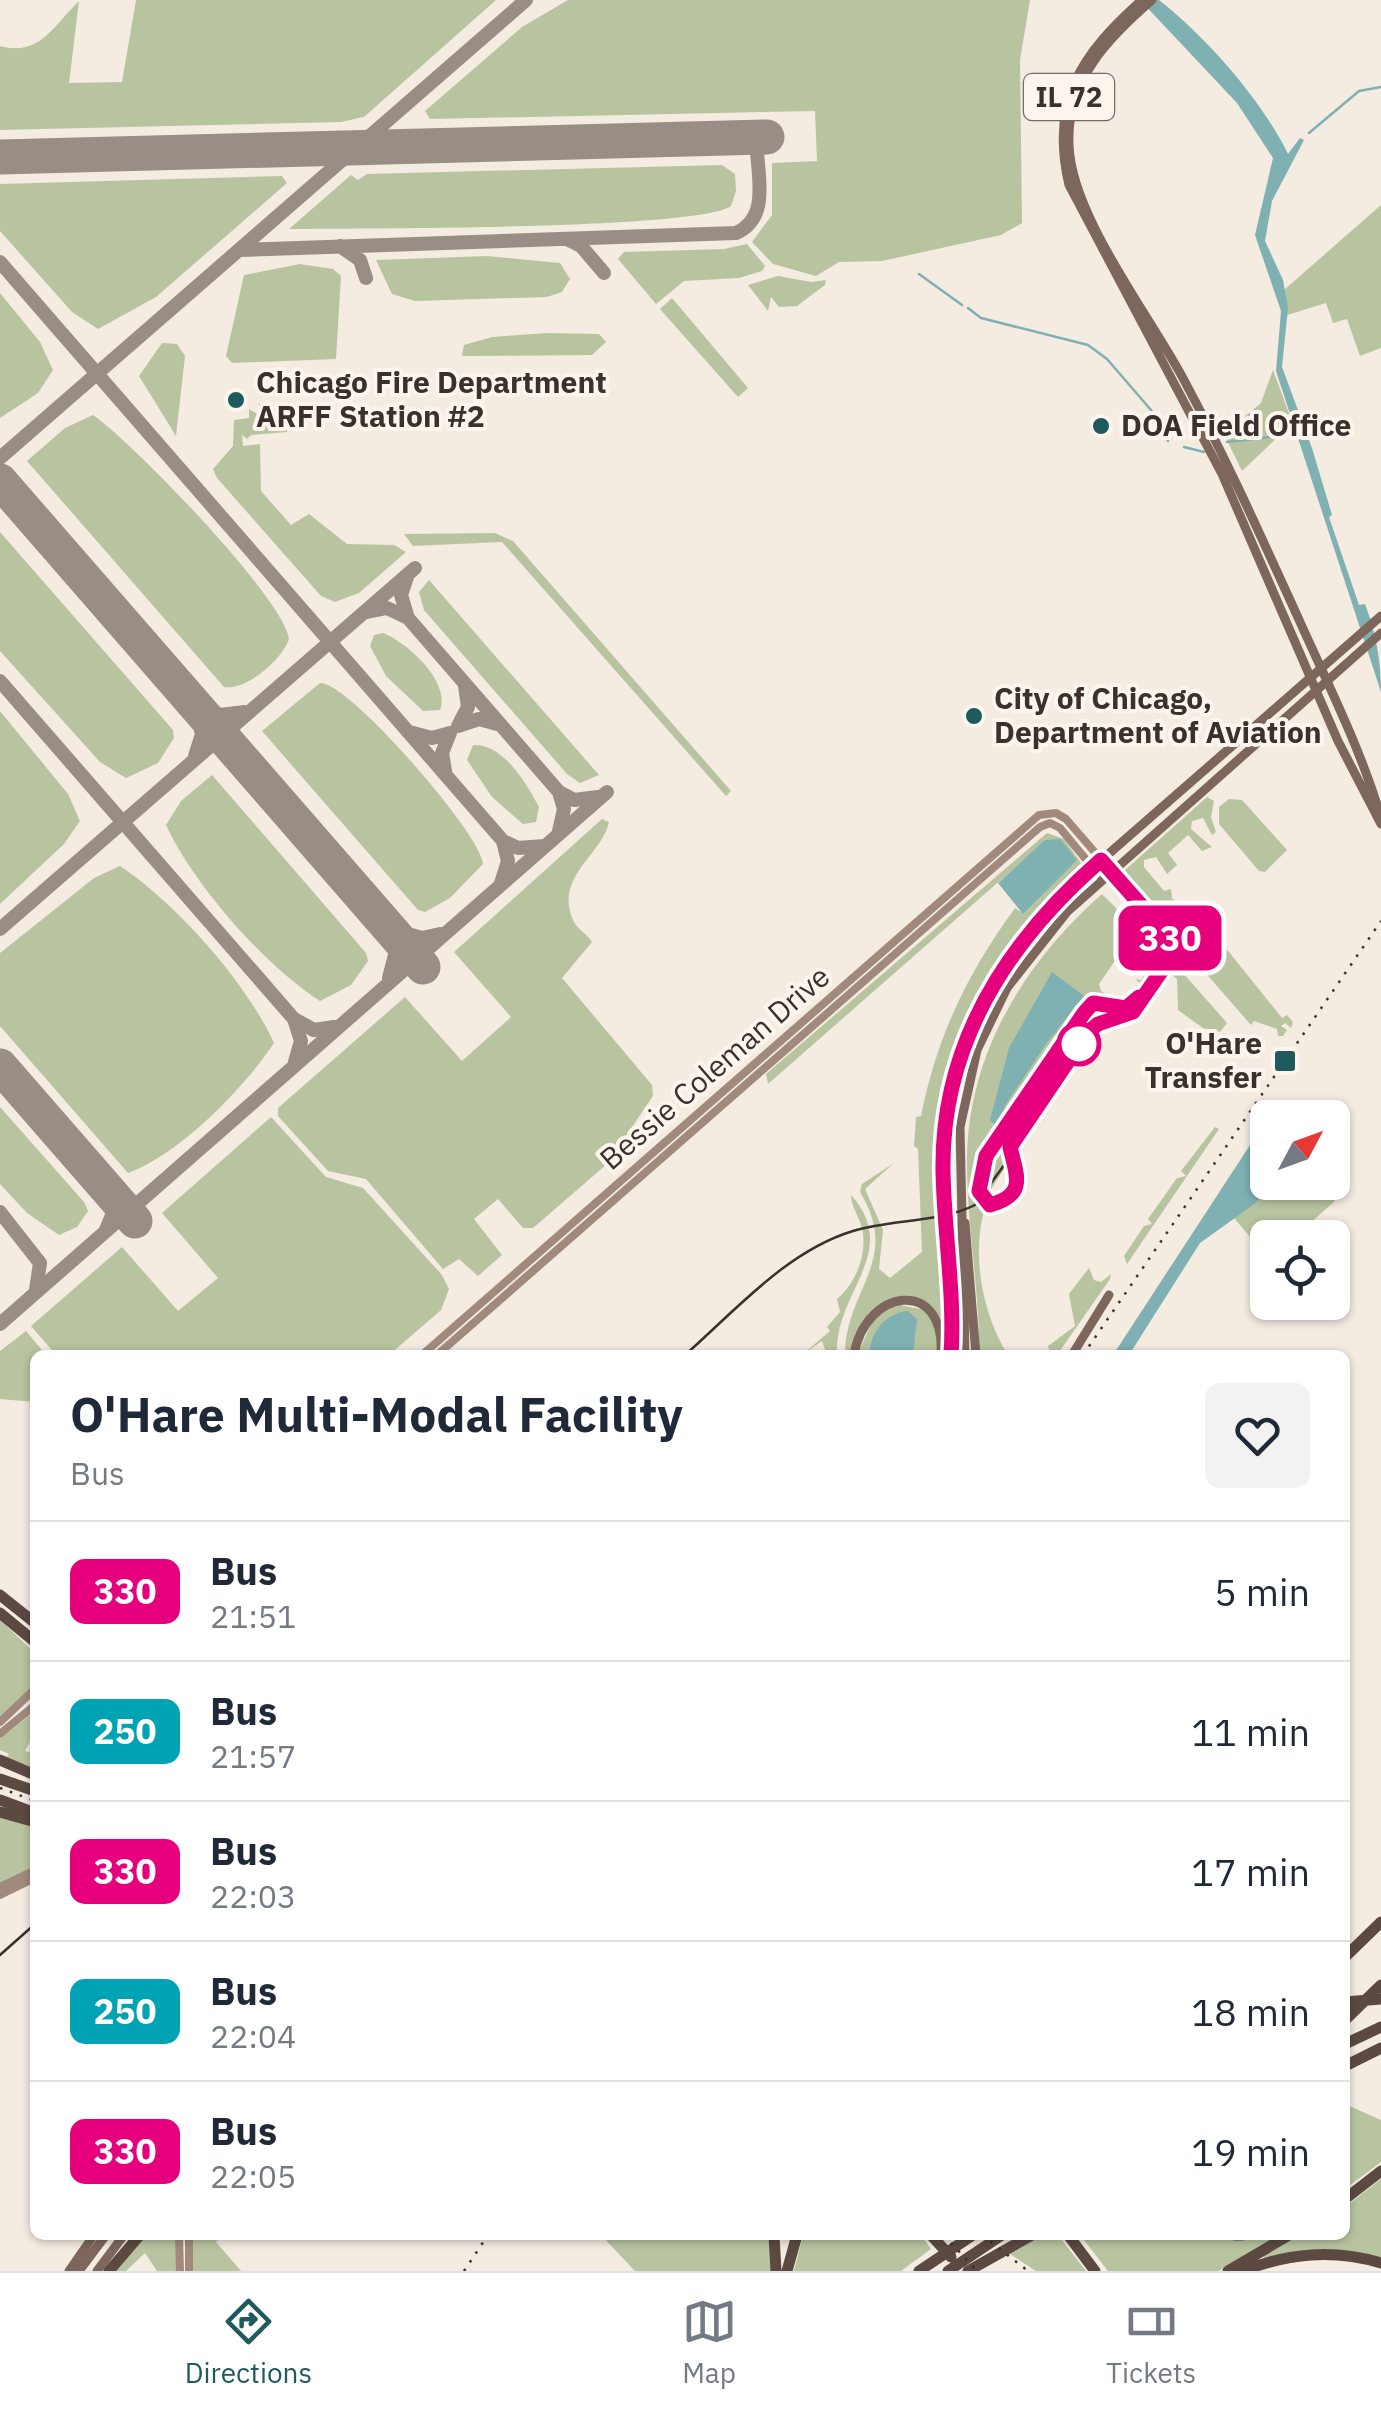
<!DOCTYPE html>
<html lang="en">
<head>
<meta charset="utf-8">
<style>
  body { margin:0; font-family:"IBM Plex Sans",sans-serif; background:#f2f2f3; color:#1f2937; height:100vh; display:flex; flex-direction:column; font-size:38px; white-space:nowrap }
  * { box-sizing:border-box; margin:0 }
  p { font-size:32px; color:#747a83 }
  .icon { flex:none; width:55px; height:55px; fill:none; stroke:currentColor; stroke-width:2; stroke-linecap:round; stroke-linejoin:round }
  .map { position:relative; flex:1; overflow:hidden }
  .details { position:absolute; left:30px; top:1350px; width:1320px; height:890px; display:flex; flex-direction:column; background:#fff; border-radius:15px; box-shadow:0 2px 8px #0004 }
  .details>* { flex:none }
  .badge { padding:0 20px; border-radius:15px; font-size:35px; line-height:65px }
  .needle { width:65px; rotate:49deg }
  .controls { position:absolute; left:1250px; top:1100px; display:grid; gap:20px }
  .controls a { display:grid; place-items:center; width:100px; height:100px; border-radius:15px; background:#fff; box-shadow:0 2px 8px #0004; font-size:50px }
  .map>.badge { position:absolute; translate:-50% -50%; box-shadow:0 0 0 5px #fff }
  .round { display:grid; place-items:center; flex:none; width:105px; height:105px; border-radius:15px; background:#f2f2f3 }
  .head { display:flex; align-items:center; justify-content:space-between; height:170px; padding:0 40px }
  h1 { font-size:48px; font-weight:700; line-height:75px }
  ul { padding:0; list-style:none }
  li { display:flex; align-items:center; gap:30px; height:140px; padding:0 40px; border-top:2px solid #e0e1e3 }
  li div { flex:1 }
  li b { display:block; font-size:38px }
  li em { font-style:normal }
  li .badge { min-width:110px; font-weight:700; text-align:center }
  .menu { display:flex; justify-content:space-around; align-items:center; height:140px; border-top:2px solid #e0e1e3; background:#fff; font-size:28px; color:#747a83 }
  .menu a { display:grid; justify-items:center; gap:5px }
  .menu .active { color:#1f5a5e }
  .map>svg:first-child { display:block }
  .green { fill:#b8c4a0 }
  .water { fill:#7fb0b2 }
  .lines { fill:none; stroke-linecap:round; stroke-linejoin:round }
  .stream { stroke:#7fb0b2; stroke-width:2.5 }
  .taxiway { stroke:#988e86; stroke-width:14 }
  .runway { stroke:#988e86; stroke-width:35 }
  .secondary { stroke:#a18a7d; stroke-width:8 }
  .primary { stroke:#7d675c; stroke-width:9 }
  .highway { stroke:#5c4a42; stroke-width:11 }
  .tram { stroke:#3b302b; stroke-width:2.5 }
  .rail { stroke:#3b302b; stroke-width:2.5; stroke-dasharray:2.5 8; stroke-linecap:butt }
  .line-casing { stroke:#fff; stroke-width:22 }
  .line { stroke:#e6007e; stroke-width:15 }
  .poi-dot { fill:#1f5a5e; stroke:#fbf5ee; stroke-width:4 }
  .stop-dot { fill:#fff; stroke:#e6007e; stroke-width:5 }
  .labels { text-anchor:middle; stroke-width:8; stroke-linejoin:round; paint-order:stroke }
  .shield { fill:#fbf5ee; stroke:#756b66; stroke-width:2.5 }
  .shield-label { font-size:28px; font-weight:bold; fill:#3b302b }
  .poi-label { font-size:30px; font-weight:bold; fill:#3b302b; stroke:#fbf5ee; text-anchor:start }
  .street-label { font-size:30px; fill:#3b302b; stroke:#fbf5ee }
</style>
</head>
<body>
<div class="map">
<svg width="1381" height="2271" viewBox="0 0 1381 2271">
  <rect width="100%" height="100%" fill="#f4ebe1"/>
  <!-- green -->
  <path class="green" d="M 136,0 L 496,0 L 364,117 L 341,122 L 0,130 L 0,46 C 40,57 54,25 79,1 L 69,83 L 122,82 Z
    M 568,0 L 1030,0 L 1020,60 L 1022,223 L 1001,235 L 882,261 L 839,262 L 816,276 L 773,264 L 752,242 L 772,215 L 772,163 L 817,161 L 815,111 L 430,119 L 425,111 L 522,27 Z
    M 722,165 L 735,174 L 736,191 L 731,206 C 698,230 354,228 289,229 L 351,175 L 358,180 L 367,174 Z
    M 282,176 L 287,183 L 156,297 L 98,329 L 72,312 L 0,231 L 0,184 Z
    M 1381,205 L 1381,348 L 1360,356 L 1347,319 L 1333,323 L 1326,303 L 1287,315 L 1284,290 Z
    M 747,244 L 765,266 L 762,271 L 739,278 L 684,281 L 656,304 L 618,259 L 624,252 L 724,249 Z
    M 487,256 L 560,263 L 570,279 L 562,292 L 547,297 L 415,301 L 392,294 L 376,260 Z
    M 300,264 L 333,269 L 341,276 L 336,359 L 232,363 L 226,356 L 244,275 Z
    M 778,276 L 811,282 L 826,280 L 825,285 L 797,306 L 779,307 L 771,297 L 768,311 L 748,285 Z
    M 0,293 L 40,342 L 53,370 L 38,393 L 0,418 Z
    M 672,298 L 748,388 L 738,397 L 660,309 Z
    M 547,333 L 599,334 L 606,342 L 592,355 L 462,356 L 464,345 L 492,337 Z
    M 162,343 L 177,344 L 185,356 L 176,436 L 139,376 Z
    M 1273,370 L 1294,427 L 1284,431 L 1242,471 L 1224,434 L 1261,403 Z
    M 259,403 L 265,405 L 265,425 L 270,427 L 280,425 L 280,404 L 289,410 L 287,432 L 251,435 L 247,439 L 242,435 L 243,446 L 260,444 L 261,491 L 291,525 L 309,514 L 347,544 L 394,545 L 406,552 L 359,593 L 335,602 L 321,596 L 217,478 L 213,469 L 233,446 L 234,420 L 249,418 L 249,409 L 259,415 Z
    M 93,415 C 131,441 284,598 289,639 C 283,659 246,691 224,687 L 27,461 L 65,428 Z
    M 0,532 L 173,730 L 174,738 L 158,763 L 126,778 L 100,762 L 0,651 Z
    M 495,533 L 513,541 L 731,791 L 726,796 L 502,542 L 413,546 L 404,534 Z
    M 429,580 L 599,775 L 580,783 L 567,774 L 424,610 L 419,592 Z
    M 383,633 C 407,642 451,682 440,710 L 423,711 L 386,676 L 370,646 L 374,635 Z
    M 320,683 C 347,680 482,835 483,864 L 450,898 L 425,912 L 418,910 L 262,731 Z
    M 0,711 L 68,794 L 80,821 L 64,844 L 0,904 Z
    M 473,745 C 503,743 527,784 539,807 L 536,822 L 523,824 L 492,797 L 467,760 Z
    M 212,775 L 366,953 L 368,961 L 351,985 L 320,1001 C 264,965 194,885 166,825 L 181,801 Z
    M 1207,797 L 1214,801 L 1211,817 L 1216,832 L 1212,835 L 1203,818 L 1192,821 L 1191,829 L 1212,847 L 1202,851 L 1188,835 L 1168,853 L 1177,865 L 1167,874 L 1156,857 L 1144,860 L 1144,867 L 1164,891 L 1171,889 L 1172,898 L 1193,921 L 1199,917 L 1197,929 L 1180,938 L 1124,878 L 1124,871 Z
    M 1229,799 L 1242,800 L 1287,850 L 1265,872 L 1259,871 L 1219,824 L 1219,807 Z
    M 602,819 L 609,822 C 602,855 554,877 573,920 C 578,931 586,932 592,942 L 562,978 L 652,1085 L 653,1096 L 607,1164 L 533,1228 L 523,1228 L 498,1199 L 474,1219 L 502,1255 L 478,1276 L 459,1259 L 443,1269 L 366,1179 L 328,1171 L 278,1116 L 278,1108 L 405,997 L 462,1061 L 511,1017 L 454,952 Z
    M 1047,833 L 1064,839 L 1083,866 C 1060,889 1034,909 1014,936 C 920,1063 938,1184 945,1331 C 934,1309 922,1292 892,1298 L 867,1316 L 850,1355 L 845,1355 C 845,1289 902,1261 860,1192 L 862,1184 L 894,1163 L 865,1189 L 883,1230 L 879,1269 L 890,1278 L 922,1252 L 918,1149 L 914,1146 L 916,1117 L 921,1116 C 937,1036 967,974 1015,908 L 1023,913 L 1076,860 L 1045,841 L 768,1084 L 766,1074 Z
    M 120,866 C 175,902 247,983 274,1043 C 244,1088 180,1154 128,1173 L 0,1026 L 0,953 L 94,878 Z
    M 1102,894 L 1158,950 L 1159,961 L 1140,983 L 1135,979 L 1141,980 L 1153,963 L 1134,943 L 1125,946 L 1099,984 L 1101,991 L 1118,1003 L 1114,1006 L 1097,997 L 1089,1000 L 980,1161 L 977,1191 L 985,1207 C 971,1254 982,1314 1008,1355 L 979,1355 C 980,1289 966,1223 967,1157 C 969,1052 1025,962 1102,894 Z
    M 1208,926 L 1282,1018 L 1287,1015 L 1293,1022 L 1291,1028 L 1285,1023 L 1281,1026 L 1287,1030 L 1283,1036 L 1278,1036 L 1277,1029 L 1254,1021 L 1251,1025 L 1189,954 L 1190,945 Z
    M 1176,965 L 1227,1023 L 1220,1032 L 1203,1028 L 1178,1010 L 1177,979 L 1172,975 L 1160,980 L 1168,966 Z
    M 1097,1005 L 1103,1009 L 1104,1016 L 1086,1028 L 1010,1141 L 1007,1150 L 1015,1169 L 1012,1173 L 1004,1169 L 990,1191 L 997,1196 L 990,1200 L 982,1190 L 989,1158 L 1015,1126 L 1090,1009 Z
    M 0,1107 L 84,1202 L 88,1211 L 77,1227 L 59,1235 L 27,1213 L 0,1184 Z
    M 271,1117 L 326,1177 L 363,1188 L 442,1275 L 449,1289 L 441,1310 L 389,1355 L 56,1355 L 31,1326 L 122,1247 L 178,1311 L 218,1278 L 162,1213 Z
    M 1215,1127 L 1219,1129 L 1127,1264 L 1124,1256 L 1144,1226 L 1152,1224 L 1148,1219 L 1177,1178 L 1186,1176 L 1181,1171 Z
    M 1274,1183 L 1318,1183 L 1335,1201 L 1294,1237 L 1268,1238 L 1267,1257 L 1234,1218 Z
    M 851,1195 C 902,1252 834,1292 837,1355 L 827,1355 L 822,1341 L 802,1355 L 830,1331 L 827,1327 L 840,1312 L 837,1299 C 857,1282 869,1251 861,1225 C 858,1214 851,1206 851,1195 Z
    M 1089,1268 L 1094,1280 L 1101,1282 L 1111,1274 L 1110,1279 L 1057,1355 L 1051,1355 L 1048,1346 L 1075,1326 L 1069,1294 Z
    M 895,1304 L 925,1310 L 934,1323 L 939,1355 L 857,1355 L 874,1318 Z
    M 26,1331 L 46,1355 L 35,1355 L 35,1402 L 0,1399 L 0,1351 Z
    M 0,1620 L 35,1653 L 35,1685 L 0,1717 Z
    M 35,1711 L 35,1733 L 25,1751 L 35,1753 L 35,1771 L 6,1758 L 9,1754 L 0,1750 L 0,1739 Z
    M 0,1817 L 35,1828 L 35,1866 L 0,1883 Z
    M 1345,2104 L 1381,2120 L 1381,2162 L 1345,2189 Z
    M 1381,2179 L 1381,2261 L 1265,2259 L 1263,2256 L 1299,2235 L 1345,2235 L 1345,2207 Z
    M 144,2235 L 176,2235 L 176,2271 L 157,2271 L 145,2253 L 126,2271 L 113,2271 Z
    M 193,2235 L 223,2235 L 216,2242 L 241,2271 L 193,2271 Z
    M 601,2235 L 771,2235 L 772,2271 L 635,2271 Z
    M 803,2235 L 921,2235 L 931,2249 L 901,2271 L 794,2271 Z
    M 1042,2235 L 1058,2235 L 1086,2271 L 1036,2271 L 1007,2252 Z
    M 1080,2235 L 1234,2239 L 1280,2235 L 1219,2271 L 1108,2271 Z"/>
  <!-- water -->
  <path class="water" d="M 1140,0 L 1159,0 C 1207,38 1261,99 1288,154 L 1300,138 L 1304,140 L 1272,201 L 1265,241 L 1283,280 L 1288,308 L 1282,367 L 1312,448 L 1332,515 L 1329,517 L 1359,605 L 1365,604 C 1376,633 1381,661 1381,692 L 1276,371 L 1281,311 L 1255,235 L 1273,158 L 1237,103 Z
    M 1060,839 L 1077,860 L 1023,914 L 998,883 L 1045,840 Z
    M 1052,972 L 1084,996 L 1046,1044 L 1006,1104 L 997,1127 L 990,1120 L 1009,1048 Z
    M 1267,1119 L 1268,1182 L 1274,1183 L 1253,1205 L 1200,1243 L 1129,1355 L 1113,1355 Z
    M 908,1311 L 917,1319 L 913,1355 L 869,1355 C 870,1333 885,1313 908,1311 Z"/>
  <g class="lines">
    <!-- stream -->
    <path class="stream" d="M 1309,133 L 1359,91 L 1381,87
      M 919,274 L 962,305
      M 968,308 L 981,318 L 1088,345 L 1107,359 L 1151,410 L 1168,441
      M 1227,442 L 1270,437 L 1297,425
      M 1184,447 L 1204,452"/>
    <!-- taxiway -->
    <path class="taxiway" d="M 569,240 L 581,246 L 604,273
      M 340,246 L 360,260 L 366,278
      M 240,250 L 736,233 C 768,219 759,181 757,152 L 744,138
      M 0,262 L 503,841 L 518,848 L 544,846
      M 0,458 L 526,0
      M 367,612 L 387,608 L 408,618 L 401,595 L 407,577
      M 408,618 L 559,792
      M 0,681 L 294,1019
      M 465,686 L 468,707 L 458,726 L 479,719 L 497,724
      M 413,733 L 432,738 L 450,733 L 442,753 L 445,771
      M 195,756 L 202,734 L 194,704 L 220,715 L 245,712
      M 559,831 L 564,809 L 559,792 L 574,800 L 598,797
      M 501,883 L 508,861 L 503,841
      M 0,929 L 415,568
      M 389,978 L 397,947 L 390,929 L 422,938 L 440,934
      M 295,1062 L 301,1041 L 294,1019 L 314,1030 L 334,1027
      M 0,1212 L 40,1263 L 36,1290
      M 106,1230 L 113,1213 L 108,1190
      M 0,1324 L 607,792"/>
    <!-- runway -->
    <path class="runway" d="M 0,157 L 767,137
      M 0,481 L 423,967
      M 0,1066 L 135,1221"/>
    <!-- secondary -->
    <path class="secondary" d="M 422,1355 L 1039,815 L 1056,813 L 1066,819 L 1112,872
      M 437,1355 L 1040,827 L 1050,823 L 1060,828 L 1103,880
      M 0,1722 L 35,1689
      M 0,1734 L 35,1705
      M 0,1887 L 35,1870
      M 0,1895 L 35,1878
      M 179,2235 L 180,2271
      M 189,2271 L 189,2235"/>
    <!-- primary -->
    <path class="primary" d="M 1142,0 C 1081,54 1049,101 1069,185 L 1222,474 L 1338,741 L 1381,824
      M 1152,0 C 1107,40 1066,80 1069,145 C 1071,216 1151,317 1185,382 C 1227,460 1263,541 1300,622 C 1328,684 1359,746 1379,811
      M 965,1223 L 976,1355
      M 854,1355 C 865,1288 946,1276 941,1355
      M 951,1355 C 955,1294 945,1233 943,1172 C 941,1068 987,971 1058,898 L 1381,616
      M 965,1355 L 960,1127 L 977,1050 L 1007,988 L 1067,912 L 1381,633
      M 1072,1355 L 1109,1295
      M 69,2271 L 94,2235
      M 79,2271 L 106,2235
      M 97,2271 L 124,2235"/>
    <!-- highway -->
    <path class="highway" d="M 0,1595 L 35,1623
      M 0,1613 L 35,1642
      M 0,1760 L 35,1775
      M 0,1779 L 35,1791
      M 0,1800 L 35,1813
      M 0,1812 L 35,1822
      M 1345,1957 L 1381,1922
      M 1345,2002 L 1381,1999
      M 1345,2020 L 1381,1985
      M 1345,2044 L 1381,2027
      M 1345,2066 L 1381,2048
      M 1345,2199 L 1381,2171
      M 774,2235 L 776,2271
      M 931,2235 L 951,2257
      M 1068,2235 L 1095,2271
      M 1235,2235 L 1242,2235
      M 109,2271 L 140,2235
      M 787,2271 L 797,2235
      M 919,2271 L 973,2235
      M 948,2271 L 1002,2235
      M 968,2271 L 1032,2235
      M 1228,2271 L 1289,2235
      M 1243,2271 C 1289,2253 1333,2249 1381,2263"/>
    <!-- tram -->
    <path class="tram" d="M 685,1355 C 736,1310 787,1251 853,1231 C 892,1219 939,1223 975,1205 L 1032,1127
      M 0,1955 L 35,1924"/>
    <!-- rail -->
    <path class="rail" d="M 1083,1355 L 1381,921
      M 0,1788 L 35,1801
      M 944,2235 L 977,2271
      M 982,2235 L 1028,2271
      M 464,2271 L 488,2235"/>
  </g>
  <g class="lines">
    <defs>
      <path id="line" d="M 951,1355 C 955,1294 944,1232 943,1171 C 941,1042 1008,941 1101,860 L 1178,947 L 1133,1012 L 1098,1024 L 1087,1033 L 1010,1147 C 1016,1174 1028,1195 990,1205 L 979,1191 L 986,1156 L 1084,1013 L 1093,1003 L 1126,1008 L 1139,997"/>
    </defs>
    <!-- line casing -->
    <use href="#line" class="line-casing"/>
    <!-- line -->
    <use href="#line" class="line"/>
  </g>
  <!-- markers -->
  <g class="poi-dot">
    <circle cx="236" cy="400" r="10"/>
    <circle cx="1101" cy="426" r="10"/>
    <circle cx="974" cy="716" r="10"/>
    <rect x="1273" y="1049" width="24" height="24" rx="5"/>
  </g>
  <circle class="stop-dot" cx="1079" cy="1044" r="20"/>
  <g class="labels">
    <!-- shield labels -->
    <rect class="shield" x="1024" y="74" width="90" height="46" rx="8"/>
    <g class="shield-label">
      <text x="1069" y="107">IL 72</text>
    </g>
    <!-- poi labels -->
    <g class="poi-label">
      <text x="256" y="393">Chicago Fire Department<tspan x="256" dy="34">ARFF Station #2</tspan></text>
      <text x="1121" y="436">DOA Field Office</text>
      <text x="994" y="709">City of Chicago,<tspan x="994" dy="34">Department of Aviation</tspan></text>
      <text x="1262" y="1054" text-anchor="end">O'Hare<tspan x="1262" dy="34">Transfer</tspan></text>
    </g>
    <!-- street labels -->
    <g class="street-label">
      <text transform="translate(715 1068) rotate(-41)" y="10">Bessie Coleman Drive</text>
    </g>
  </g>
</svg>
<div class="controls">
<a><svg class="needle" viewBox="-14 -14 28 28"><path d="M0-13l5 13h-10z" fill="#e53935"/><path d="M0 13l5-13h-10z" fill="#747a83"/></svg></a>
<a><svg class="icon" aria-label="locate" viewBox="0 0 24 24"><circle cx="12" cy="12" r="6"/><path d="M12 2v4M12 18v4M2 12h4M18 12h4"/></svg></a>
</div>
<b class="badge" style="left:1170px;top:938px;background:#e6007e;color:#fff">330</b>
<section class="details">
<div class="head"><div><h1>O'Hare Multi-Modal Facility</h1><p>Bus</p></div><a class="round"><svg class="icon" aria-label="heart" viewBox="0 0 24 24"><path d="M12 20l-8-8c-3-5 5-10 8-4 3-6 11-1 8 4z"/></svg></a></div>
<ul>
<li><span class="badge" style="background:#e6007e;color:#fff">330</span><div><b>Bus</b><p>21:51</p></div><em>5 min</em></li>
<li><span class="badge" style="background:#00a3b4;color:#fff">250</span><div><b>Bus</b><p>21:57</p></div><em>11 min</em></li>
<li><span class="badge" style="background:#e6007e;color:#fff">330</span><div><b>Bus</b><p>22:03</p></div><em>17 min</em></li>
<li><span class="badge" style="background:#00a3b4;color:#fff">250</span><div><b>Bus</b><p>22:04</p></div><em>18 min</em></li>
<li><span class="badge" style="background:#e6007e;color:#fff">330</span><div><b>Bus</b><p>22:05</p></div><em>19 min</em></li>
</ul>
</section>
</div>
<nav class="menu">
<a class="active"><svg class="icon" aria-label="directions" viewBox="0 0 24 24"><path d="M12 3l9 9-9 9-9-9zM9 14v-3h6M13 9l2 2-2 2"/></svg>Directions</a>
<a><svg class="icon" aria-label="map" viewBox="0 0 24 24"><path d="M3 6l6-2 6 2 6-2v14l-6 2-6-2-6 2zM9 4v14M15 6v14"/></svg>Map</a>
<a><svg class="icon" aria-label="tickets" viewBox="0 0 24 24"><path d="M3 7h18v10H3zM15 7v10"/></svg>Tickets</a>
</nav>
</body>
</html>
